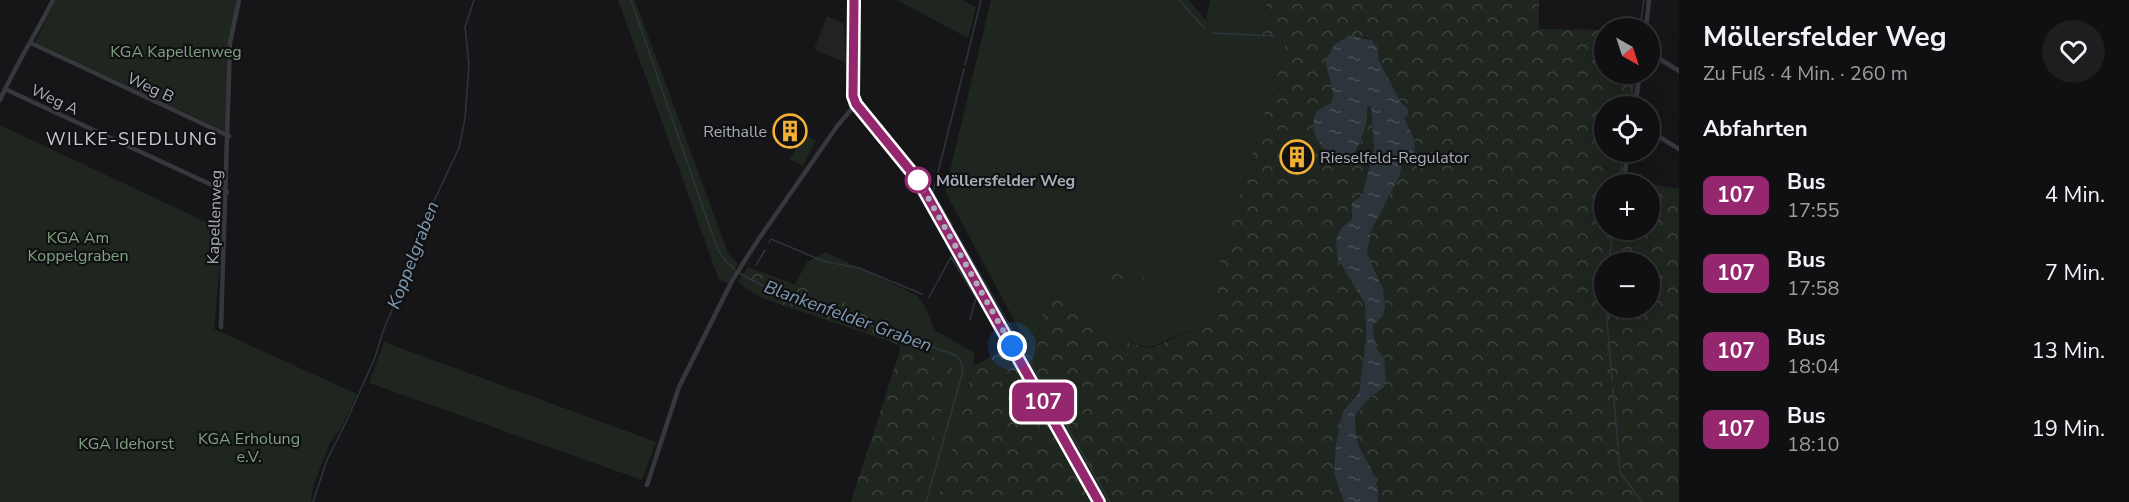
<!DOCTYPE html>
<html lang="de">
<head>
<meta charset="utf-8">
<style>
  body { margin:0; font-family:"Nunito Sans",sans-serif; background:#1e1e20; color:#f1f3f6; height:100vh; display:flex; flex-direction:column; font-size:22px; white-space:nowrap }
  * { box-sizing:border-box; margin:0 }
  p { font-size:20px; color:#9c9d9f }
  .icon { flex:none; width:33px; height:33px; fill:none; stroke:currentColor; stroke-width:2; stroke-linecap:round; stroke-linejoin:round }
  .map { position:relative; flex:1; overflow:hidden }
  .side { display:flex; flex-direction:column; background:#101012; width:450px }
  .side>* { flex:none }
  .badge { padding:0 12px; border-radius:9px; font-size:21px; line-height:39px }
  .needle { width:39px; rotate:141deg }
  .fabs { position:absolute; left:1594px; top:18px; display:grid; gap:12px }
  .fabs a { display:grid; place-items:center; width:66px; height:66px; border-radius:50%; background:#101012; box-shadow:0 6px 24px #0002,0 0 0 2px #303032; font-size:30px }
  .you { position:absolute; width:30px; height:30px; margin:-15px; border:4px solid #fff; border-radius:50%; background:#1a73e8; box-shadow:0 0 0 9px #1a73e833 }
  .map>.badge { position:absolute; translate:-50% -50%; box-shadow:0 0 0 3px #fff }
  h2 { padding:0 24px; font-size:22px; line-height:54px }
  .round { display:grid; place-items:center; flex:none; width:63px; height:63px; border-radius:32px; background:#1e1e20 }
  .headline { display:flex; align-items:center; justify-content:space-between; height:102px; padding:0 24px }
  h1 { font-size:28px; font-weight:700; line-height:45px }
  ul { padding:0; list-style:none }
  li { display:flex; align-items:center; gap:18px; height:78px; padding:0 24px }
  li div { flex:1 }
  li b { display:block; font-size:22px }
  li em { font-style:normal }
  li .badge { min-width:66px; font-weight:700; text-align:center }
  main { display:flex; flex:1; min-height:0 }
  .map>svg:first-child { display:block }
  .built { fill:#222225 }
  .green { fill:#1e261f; fill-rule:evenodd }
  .forest { fill:url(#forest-crowns); fill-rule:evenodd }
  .water { fill:url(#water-ripples) }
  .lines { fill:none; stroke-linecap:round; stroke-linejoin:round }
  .stream { stroke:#2c353c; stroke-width:1.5 }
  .minor { stroke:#37383d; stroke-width:4.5 }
  .tertiary { stroke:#37383d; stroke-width:6 }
  .line-casing { stroke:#fff; stroke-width:14 }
  .line { stroke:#95276e; stroke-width:9 }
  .walk { stroke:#a8adb8; stroke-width:6; stroke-dasharray:0 10.8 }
  .stop-dot { fill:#fff; stroke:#95276e; stroke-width:3 }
  .labels { text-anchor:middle; stroke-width:4.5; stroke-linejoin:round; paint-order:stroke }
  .park-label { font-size:16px; fill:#7fa381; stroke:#111113 }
  .street-label { font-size:16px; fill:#a8adb8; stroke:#111113 }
  .poi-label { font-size:16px; fill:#a8adb8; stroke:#111113; text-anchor:end }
  .stop-label { font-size:16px; font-weight:bold; fill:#a8adb8; stroke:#111113; text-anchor:start }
  .neighbourhood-label { font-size:18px; letter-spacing:1.5px; fill:#c9ccd4; stroke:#111113 }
  .water-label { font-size:18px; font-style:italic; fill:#7f9bb3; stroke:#111113 }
</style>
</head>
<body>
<main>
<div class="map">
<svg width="1679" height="502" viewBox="0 0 1679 502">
  <defs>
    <pattern id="forest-crowns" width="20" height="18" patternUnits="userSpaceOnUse" patternTransform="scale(1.5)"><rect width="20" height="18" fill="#1e261f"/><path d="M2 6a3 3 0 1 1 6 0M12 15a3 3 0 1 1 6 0" fill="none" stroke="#3c433d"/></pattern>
    <pattern id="water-ripples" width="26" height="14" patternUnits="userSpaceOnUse" patternTransform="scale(1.5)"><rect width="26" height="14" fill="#2c353c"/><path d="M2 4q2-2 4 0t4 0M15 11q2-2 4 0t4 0" fill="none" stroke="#485056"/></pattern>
  </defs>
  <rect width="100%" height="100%" fill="#161618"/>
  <!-- built -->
  <path class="built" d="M 827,16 L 844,23 L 846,63 L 814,49 Z"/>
  <!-- green -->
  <path class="green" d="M 56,0 L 238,0 L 227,49 L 226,130 L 225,131 L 35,42 Z
    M 618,0 L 635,0 L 728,253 L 738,264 L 728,283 L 719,280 Z
    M 897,0 L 962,0 L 976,7 L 968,38 Z
    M 991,0 L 1188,0 L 1206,20 L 1210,0 L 1268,0 L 1256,33 L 1285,45 L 1215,278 L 1219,318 L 1151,347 L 1099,337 L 1050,282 L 1039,331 L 1024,339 L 945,191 ZM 1107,273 L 1154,279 L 1106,282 Z
    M 0,125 L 223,230 L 214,329 L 357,394 L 341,428 L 330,443 L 313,486 L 311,502 L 0,502 Z
    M 804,134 L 816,141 L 803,166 L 790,159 Z
    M 826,252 L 916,295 L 925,306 L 935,330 L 974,353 L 974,366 L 937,502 L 851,502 L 900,351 L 900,324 L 795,284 L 807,262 Z
    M 384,342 L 656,442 L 642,480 L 369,383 Z"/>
  <!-- forest -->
  <path class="forest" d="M 1268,0 L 1539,0 L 1539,29 L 1605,30 L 1605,74 L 1638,74 L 1634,106 L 1605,106 L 1605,152 L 1627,152 L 1623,179 L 1679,189 L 1679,502 L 1378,502 C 1380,480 1369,467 1360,448 C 1356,438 1355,426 1355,415 L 1369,398 L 1383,388 L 1373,329 L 1373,325 L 1383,315 L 1367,254 L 1371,231 L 1400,175 L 1403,157 L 1406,154 L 1415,153 L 1414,139 L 1404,118 L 1402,104 L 1379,61 L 1377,48 L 1372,40 L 1364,37 L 1327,74 L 1333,94 L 1332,103 L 1316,112 C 1309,131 1316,140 1329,154 L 1367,107 L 1371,106 L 1374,149 L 1362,196 L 1353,204 L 1352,219 L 1341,228 L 1338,259 L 1365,304 L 1366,337 L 1359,393 L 1343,411 L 1340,426 L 1334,473 L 1344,502 L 937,502 L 974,366 L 1039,331 L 1050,281 L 1100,337 L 1152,348 L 1219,318 L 1215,278 L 1285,45 L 1256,33 ZM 1605,184 L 1650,184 L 1650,230 L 1605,230 ZM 1605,262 L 1650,262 L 1650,308 L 1605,308 Z
    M 748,267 L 900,323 L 900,345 L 759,297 L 738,282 Z
    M 1107,273 L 1154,279 L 1153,288 L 1106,282 Z
    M 904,349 L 954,363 L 917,502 L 851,502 L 900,351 Z"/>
  <!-- water -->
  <path class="water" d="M 1349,36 L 1372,40 L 1377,48 L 1379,61 L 1402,104 L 1407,107 L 1408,115 L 1404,118 L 1414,139 L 1415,153 L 1411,156 L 1406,154 L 1403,157 L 1400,175 L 1371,231 L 1367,254 L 1383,289 L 1385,306 L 1383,316 L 1373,325 L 1373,329 L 1376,348 L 1384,358 L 1386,380 L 1383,388 L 1369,398 L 1355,415 C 1355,426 1356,438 1360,448 C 1369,466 1380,480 1378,502 L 1344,502 L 1334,473 L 1336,443 L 1343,411 L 1359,393 L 1366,337 L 1365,304 L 1338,259 L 1336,240 L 1341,228 L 1352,219 L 1352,203 L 1362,196 L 1374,149 L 1371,106 L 1367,107 C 1369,127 1359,145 1349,162 L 1339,163 C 1322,147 1307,136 1316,112 L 1332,102 L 1333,94 L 1325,61 L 1335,44 Z"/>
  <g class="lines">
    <!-- stream -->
    <path class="stream" d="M 631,0 L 717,248 L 723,258 L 735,270
      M 1179,0 L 1205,29
      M 1640,28 L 1644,0
      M 1212,33 L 1274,36
      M 965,65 L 981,0
      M 1630,106 L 1634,74
      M 1620,175 L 1624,152
      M 1619,184 L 1619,183
      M 937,200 L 933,192 L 964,69
      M 939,203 L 952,225
      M 955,231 L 1033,366
      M 769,243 L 771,239 L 823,261 L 859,268 L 922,294
      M 1609,262 L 1613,230
      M 756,265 L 765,250
      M 739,273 L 771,290 L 955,355 L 961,362 L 963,371 L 926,502
      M 1605,294 L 1605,301
      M 929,297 L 951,257 L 976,298 L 970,320
      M 1606,308 L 1612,381
      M 1035,370 L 1110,502
      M 1613,388 L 1620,472 L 1642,502
      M 313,502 L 327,460 L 346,422 L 374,360 L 385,326 L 398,297 L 416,239 L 459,148 L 465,119 L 469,65 L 465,27 L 474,0"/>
    <!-- minor -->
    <path class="minor" d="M 1646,28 L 1649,0
      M 31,43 L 229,136
      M 1650,53 L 1679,71
      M 5,89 L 227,192
      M 0,100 C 15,66 36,34 53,0
      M 1635,106 L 1640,74
      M 1650,131 L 1679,149
      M 1624,180 L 1628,152
      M 221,327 L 230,43 L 239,0
      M 647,485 L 679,387 L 733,279 L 758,240 L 838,125 L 856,104 L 918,180 L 1099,502"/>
    <!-- tertiary -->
    <path class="tertiary" d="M 854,0 L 853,94 L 856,104"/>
  </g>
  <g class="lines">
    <defs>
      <path id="line" d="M 854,0 L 853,96 L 856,104 L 918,180 L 1099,502"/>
    </defs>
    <!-- line casing -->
    <use href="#line" class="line-casing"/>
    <!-- line -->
    <use href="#line" class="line"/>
    <!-- walk -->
    <path class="walk" d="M 918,180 L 1012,346"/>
  </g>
  <!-- icons -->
  <defs>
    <symbol id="building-ring" viewBox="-11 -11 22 22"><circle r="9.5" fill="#111113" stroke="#f2b134" stroke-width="1.5"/><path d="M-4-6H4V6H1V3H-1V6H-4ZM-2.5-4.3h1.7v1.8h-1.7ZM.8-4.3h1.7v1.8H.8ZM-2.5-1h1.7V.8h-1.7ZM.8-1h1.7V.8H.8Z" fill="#f2b134"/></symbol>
  </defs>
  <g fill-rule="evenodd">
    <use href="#building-ring" x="771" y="112" width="38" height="38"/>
    <use href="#building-ring" x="1278" y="138" width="38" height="38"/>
  </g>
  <!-- markers -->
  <circle class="stop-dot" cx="918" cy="180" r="12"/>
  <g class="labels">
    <!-- park labels -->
    <g class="park-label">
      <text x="176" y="57">KGA Kapellenweg</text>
      <text x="78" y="243">KGA Am<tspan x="78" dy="18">Koppelgraben</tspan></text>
      <text x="249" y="444">KGA Erholung<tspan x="249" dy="18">e.V.</tspan></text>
      <text x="126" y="449">KGA Idehorst</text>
    </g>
    <!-- street labels -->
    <g class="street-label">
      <text transform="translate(151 87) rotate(25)" y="6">Weg B</text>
      <text transform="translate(55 99) rotate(25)" y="6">Weg A</text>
      <text transform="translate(214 217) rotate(-88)" y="6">Kapellenweg</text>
    </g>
    <!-- poi labels -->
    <g class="poi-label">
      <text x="767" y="137">Reithalle</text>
      <text x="1320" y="163" text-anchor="start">Rieselfeld-Regulator</text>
    </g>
    <!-- stop labels -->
    <g class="stop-label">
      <text x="936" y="186">Möllersfelder Weg</text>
    </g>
    <!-- neighbourhood labels -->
    <g class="neighbourhood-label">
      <text x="132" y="145">WILKE-SIEDLUNG</text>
    </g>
    <!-- water labels -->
    <g class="water-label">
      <text transform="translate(413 255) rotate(-69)" y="6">Koppelgraben</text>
      <text transform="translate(848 316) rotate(20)" y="6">Blankenfelder Graben</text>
    </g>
  </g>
</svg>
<div class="fabs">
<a><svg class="needle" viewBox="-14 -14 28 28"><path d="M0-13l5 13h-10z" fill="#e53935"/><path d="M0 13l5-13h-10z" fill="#9c9d9f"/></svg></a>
<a><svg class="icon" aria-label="locate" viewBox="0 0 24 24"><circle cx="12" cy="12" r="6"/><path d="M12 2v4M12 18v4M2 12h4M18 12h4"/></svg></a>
<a>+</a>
<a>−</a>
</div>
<div class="you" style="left:1012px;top:346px"></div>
<b class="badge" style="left:1043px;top:402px;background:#95276e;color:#fff">107</b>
</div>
<section class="side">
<div class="headline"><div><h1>Möllersfelder Weg</h1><p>Zu Fuß · 4 Min. · 260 m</p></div><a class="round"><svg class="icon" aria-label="heart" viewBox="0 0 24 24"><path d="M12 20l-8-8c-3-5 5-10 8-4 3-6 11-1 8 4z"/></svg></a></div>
<h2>Abfahrten</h2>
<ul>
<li><span class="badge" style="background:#95276e;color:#fff">107</span><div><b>Bus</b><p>17:55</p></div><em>4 Min.</em></li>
<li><span class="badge" style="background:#95276e;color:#fff">107</span><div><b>Bus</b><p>17:58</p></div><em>7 Min.</em></li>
<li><span class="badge" style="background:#95276e;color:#fff">107</span><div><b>Bus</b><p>18:04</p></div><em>13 Min.</em></li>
<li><span class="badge" style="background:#95276e;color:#fff">107</span><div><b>Bus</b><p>18:10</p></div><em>19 Min.</em></li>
</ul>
</section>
</main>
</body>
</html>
